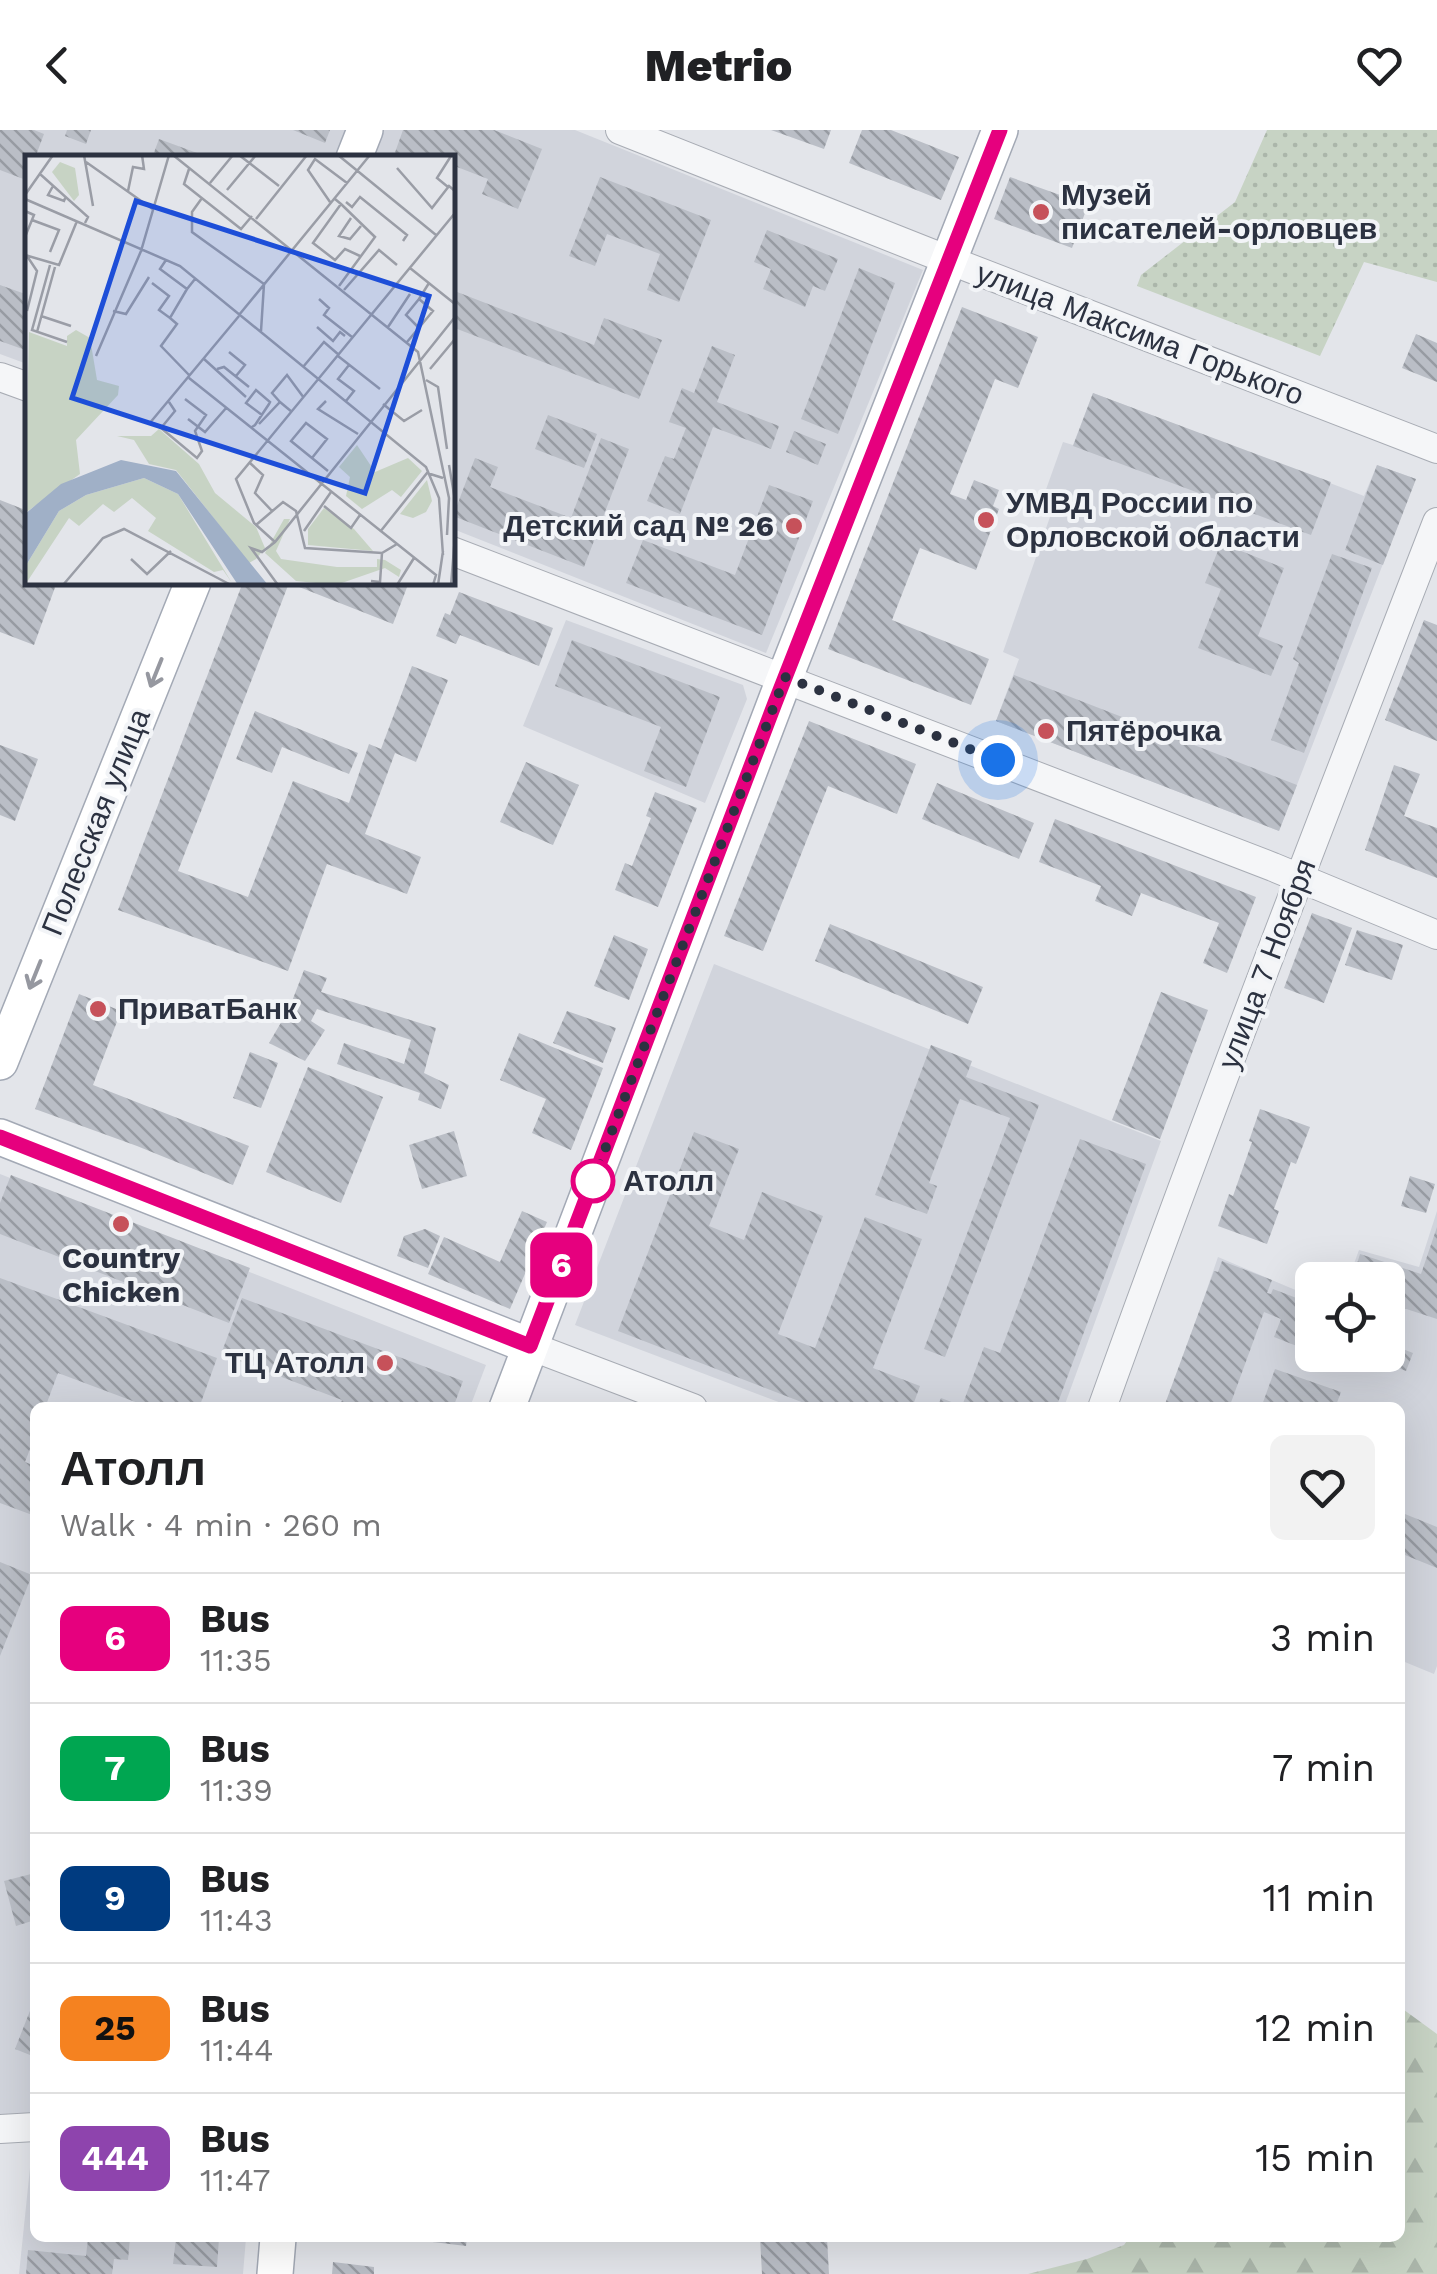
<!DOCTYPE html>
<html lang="en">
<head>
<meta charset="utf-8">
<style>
  body { margin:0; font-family:"Work Sans",sans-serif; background:#f2f2f2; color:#202124; height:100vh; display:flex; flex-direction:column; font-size:38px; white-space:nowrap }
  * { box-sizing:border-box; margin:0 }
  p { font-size:32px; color:#757577 }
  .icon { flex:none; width:55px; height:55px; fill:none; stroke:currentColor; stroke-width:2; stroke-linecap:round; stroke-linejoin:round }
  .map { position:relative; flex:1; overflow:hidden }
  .details { position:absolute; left:30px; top:1272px; width:1375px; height:840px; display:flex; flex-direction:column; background:#fff; border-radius:15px; box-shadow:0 10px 40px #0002 }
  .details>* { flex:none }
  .badge { padding:0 20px; border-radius:15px; font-size:35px; line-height:65px }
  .controls { position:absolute; left:1295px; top:1132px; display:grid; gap:20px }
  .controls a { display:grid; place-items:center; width:110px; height:110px; border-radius:15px; background:#fff; box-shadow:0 10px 40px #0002; font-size:50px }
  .you { position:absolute; width:50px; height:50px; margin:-25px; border:8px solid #fff; border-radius:50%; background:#1a73e8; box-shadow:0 0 0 15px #1a73e833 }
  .map>.badge { position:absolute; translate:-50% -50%; box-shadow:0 0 0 5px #fff }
  .round { display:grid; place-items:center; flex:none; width:105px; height:105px; border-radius:15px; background:#f2f2f2 }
  .overview { display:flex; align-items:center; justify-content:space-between; height:170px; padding:0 30px }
  h1 { font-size:48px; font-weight:800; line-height:75px }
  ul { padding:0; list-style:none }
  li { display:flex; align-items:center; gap:30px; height:130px; padding:0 30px; border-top:2px solid #e0e0e0 }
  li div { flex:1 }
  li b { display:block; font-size:38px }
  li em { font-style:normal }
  li .badge { min-width:110px; font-weight:700; text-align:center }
  header { display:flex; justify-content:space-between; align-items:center; height:130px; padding:0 30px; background:#fff; font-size:45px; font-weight:800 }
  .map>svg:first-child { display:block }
  .built { fill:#d1d4dc }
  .grass { fill:url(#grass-dots) }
  .forest { fill:url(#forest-firs) }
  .building { fill:url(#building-back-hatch) }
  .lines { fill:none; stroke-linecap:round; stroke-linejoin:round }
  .minor-casing { stroke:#a8acb4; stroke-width:30 }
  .major-casing { stroke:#a3a9b5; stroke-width:38 }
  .minor { stroke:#f5f6f8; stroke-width:28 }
  .major { stroke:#fff; stroke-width:35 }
  .oneway { stroke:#9698a0 }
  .line-casing { stroke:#fff; stroke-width:22 }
  .line { stroke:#e6007e; stroke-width:15 }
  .walk { stroke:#2c3241; stroke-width:10; stroke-dasharray:0 18 }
  .poi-dot { fill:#c6515a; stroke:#f2f4f7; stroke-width:4 }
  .stop-dot { fill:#fff; stroke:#e6007e; stroke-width:5 }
  .labels { text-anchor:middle; stroke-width:8; stroke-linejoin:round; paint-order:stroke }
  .poi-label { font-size:30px; font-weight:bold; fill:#2c3241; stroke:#f2f4f7; text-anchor:start }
  .street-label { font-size:30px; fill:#2c3241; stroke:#f2f4f7 }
  .stop-label { font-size:30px; font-weight:bold; fill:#2c3241; stroke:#f2f4f7; text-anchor:start }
  .inset-road { fill:none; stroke:#9a9da6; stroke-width:2.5 }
  .view { fill:#1d4ed8; fill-opacity:0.15; stroke:#1d4ed8; stroke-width:5 }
  .inset-edge { fill:none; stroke:#2c3241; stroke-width:5 }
</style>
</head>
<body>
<header><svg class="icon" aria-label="back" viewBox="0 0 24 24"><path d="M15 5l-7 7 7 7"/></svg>Metrio<svg class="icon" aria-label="heart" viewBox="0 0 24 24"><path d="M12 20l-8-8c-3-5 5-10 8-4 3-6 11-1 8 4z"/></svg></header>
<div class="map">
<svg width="1437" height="2144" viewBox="0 0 1437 2144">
  <defs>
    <pattern id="grass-dots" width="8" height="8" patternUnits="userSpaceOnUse" patternTransform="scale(2.5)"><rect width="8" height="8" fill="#c7d3c4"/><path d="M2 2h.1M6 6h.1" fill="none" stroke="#abb6aa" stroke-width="1.8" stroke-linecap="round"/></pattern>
    <pattern id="forest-firs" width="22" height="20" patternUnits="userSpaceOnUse" patternTransform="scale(2.5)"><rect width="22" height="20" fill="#c7d3c4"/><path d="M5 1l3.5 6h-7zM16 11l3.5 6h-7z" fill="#abb6aa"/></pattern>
    <pattern id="building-back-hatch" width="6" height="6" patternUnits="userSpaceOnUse" patternTransform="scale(2.5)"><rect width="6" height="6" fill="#babec6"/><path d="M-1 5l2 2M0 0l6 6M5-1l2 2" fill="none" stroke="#979ba2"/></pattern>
  </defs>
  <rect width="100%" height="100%" fill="#e3e5ea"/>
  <!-- built -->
  <path class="built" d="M 0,0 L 347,0 L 336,27 L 28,28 L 27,234 L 0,224 Z
    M 381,0 L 575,0 L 923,140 L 766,523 L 453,399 L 452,28 L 371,28 Z
    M 1093,263 L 1364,366 L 1377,335 L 1416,349 L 1279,701 L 996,591 L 1019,529 L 1003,522 L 1051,384 L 1039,379 L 1063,312 L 1073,315 Z
    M 566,490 L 743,555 L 747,569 L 705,673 L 523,596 Z
    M 714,834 L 1161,1011 L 1064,1277 L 792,1277 L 575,1195 Z
    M 0,1044 L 486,1235 L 470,1277 L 35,1278 L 35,1992 L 0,1993 Z
    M 1437,1081 L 1437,1536 L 1434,1544 L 1400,1530 L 1400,1278 L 1166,1278 L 1218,1127 L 1312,1167 L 1312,1225 L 1388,1225 L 1388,1150 L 1348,1150 L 1359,1120 L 1419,1137 Z
    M 33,2009 L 35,2108 L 246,2108 L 243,2144 L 19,2144 Z"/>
  <!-- grass -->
  <path class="grass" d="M 1267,0 L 1437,0 L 1437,152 L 1364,132 L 1320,226 L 1137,156 L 1141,145 L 1235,72 Z"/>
  <!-- forest -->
  <path class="forest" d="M 1400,1877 L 1437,1904 L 1437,2144 L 1028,2144 L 1087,2129 L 1124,2115 L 1129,2108 L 1400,2108 Z"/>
  <!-- building -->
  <path class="building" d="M 0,0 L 34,0 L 44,4 L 35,28 L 28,28 L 26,50 L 0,40 Z
    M 67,0 L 91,0 L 86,14 L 65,6 Z
    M 293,0 L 330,0 L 325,13 Z
    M 403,0 L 494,0 L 542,19 L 518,79 L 482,64 L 488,49 L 452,35 L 452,28 L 393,28 Z
    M 771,0 L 831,0 L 824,19 Z
    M 862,0 L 891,0 L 959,27 L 941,70 L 849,33 Z
    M 159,9 L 208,27 L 208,28 L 152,28 Z
    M 600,47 L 711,90 L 679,172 L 647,160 L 660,124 L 607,104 L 595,136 L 569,126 Z
    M 1010,47 L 1088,75 L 1072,118 L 994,89 Z
    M 767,100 L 838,129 L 825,161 L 813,156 L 805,177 L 763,159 L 771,139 L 754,132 Z
    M 859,138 L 895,153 L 838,304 L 801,289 Z
    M 0,155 L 28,165 L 28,221 L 0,211 Z
    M 452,160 L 594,215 L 604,188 L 662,210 L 639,269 L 452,197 Z
    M 962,177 L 1038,207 L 1018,258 L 995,249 L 950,364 L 966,370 L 974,350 L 999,360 L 993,376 L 999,379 L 976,440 L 920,418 L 892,490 L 989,529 L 971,575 L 828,519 Z
    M 1416,204 L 1437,213 L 1437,252 L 1402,238 Z
    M 712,216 L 735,225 L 717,272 L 779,296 L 771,319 L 713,297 L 680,384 L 647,371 L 665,326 L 674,329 L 686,298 L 669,292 L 682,258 L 694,263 Z
    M 1093,263 L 1331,352 L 1311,405 L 1073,316 Z
    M 548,285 L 597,304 L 584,338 L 535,319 Z
    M 794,301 L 826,314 L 818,335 L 786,322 Z
    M 601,308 L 629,319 L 584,437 L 453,386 L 475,328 L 498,337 L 490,357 L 571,388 Z
    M 1377,335 L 1416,349 L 1383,435 L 1345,420 Z
    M 769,355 L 813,371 L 762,505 L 626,453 L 643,410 L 735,445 Z
    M 0,370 L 28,381 L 28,452 L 57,452 L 34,515 L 0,502 Z
    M 1221,413 L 1284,438 L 1258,506 L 1283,516 L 1271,546 L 1198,518 L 1221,459 L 1205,453 Z
    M 1332,424 L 1372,438 L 1304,623 L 1271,610 L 1299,533 L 1293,529 Z
    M 243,452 L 409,452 L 393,494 L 289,453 L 178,741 L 248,767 L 293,651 L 349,673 L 369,614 L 381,619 L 412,536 L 448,550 L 416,632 L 395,623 L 365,704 L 421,727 L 407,764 L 327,734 L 288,841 L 118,780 Z
    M 459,462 L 553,498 L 539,536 L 460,505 L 456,514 L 436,506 L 445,483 L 450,485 Z
    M 1424,490 L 1437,495 L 1437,611 L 1385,590 Z
    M 572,510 L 720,567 L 686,657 L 644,641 L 661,597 L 555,556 Z
    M 1014,545 L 1297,655 L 1279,701 L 996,591 Z
    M 255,581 L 358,623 L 349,644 L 282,617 L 272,643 L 236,629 Z
    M 809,591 L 916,634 L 897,684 L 828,656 L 763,821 L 724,806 Z
    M 0,615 L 38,629 L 15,691 L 0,685 Z
    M 526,632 L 579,655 L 553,715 L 500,692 Z
    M 1394,635 L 1420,644 L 1404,686 L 1437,698 L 1437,748 L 1365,720 Z
    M 937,653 L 1034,693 L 1019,729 L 922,689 Z
    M 655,662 L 697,678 L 658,777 L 615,760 L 625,733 L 632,736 L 651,688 L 646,686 Z
    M 1055,689 L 1256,767 L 1227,843 L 1203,833 L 1219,793 L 1141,763 L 1132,786 L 1095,771 L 1101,756 L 1039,732 Z
    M 1312,783 L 1352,798 L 1324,873 L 1284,858 Z
    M 830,794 L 983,857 L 968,894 L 815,831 Z
    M 1357,800 L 1403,815 L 1392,850 L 1345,835 Z
    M 614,805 L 648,819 L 629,870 L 594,856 Z
    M 304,840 L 327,848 L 321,862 L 436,898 L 424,943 L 449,955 L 441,979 L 418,970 L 420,963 L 337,934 L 344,913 L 404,934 L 411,910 L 317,879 L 311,891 L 325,900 L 305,931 L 269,913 L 289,879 Z
    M 1161,862 L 1208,880 L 1160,1009 L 1112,990 Z
    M 79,864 L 121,881 L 93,955 L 249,1016 L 233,1055 L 137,1016 L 35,979 Z
    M 567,881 L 616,898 L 603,933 L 553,913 Z
    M 519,903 L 603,938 L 571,1020 L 532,1003 L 546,969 L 500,950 Z
    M 931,915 L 972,931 L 966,947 L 1039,975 L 945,1227 L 924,1219 L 1010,988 L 960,969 L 929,1053 L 937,1056 L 927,1084 L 875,1065 Z
    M 250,922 L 278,933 L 261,978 L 233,968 Z
    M 308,937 L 383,967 L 341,1073 L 266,1042 Z
    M 1260,979 L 1310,997 L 1296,1034 L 1291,1032 L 1274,1079 L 1279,1081 L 1267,1114 L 1218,1096 L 1229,1064 L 1233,1066 L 1252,1012 L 1249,1011 Z
    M 454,1001 L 467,1046 L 422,1059 L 409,1015 Z
    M 694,1002 L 739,1019 L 709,1096 L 744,1110 L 762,1062 L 823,1086 L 778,1204 L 815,1218 L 865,1087 L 922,1109 L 873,1238 L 920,1256 L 912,1278 L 817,1278 L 618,1201 Z
    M 1080,1009 L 1146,1034 L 1056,1278 L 937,1278 L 941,1268 L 962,1276 L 984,1217 L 1000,1223 Z
    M 11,1045 L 250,1138 L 229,1193 L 0,1104 L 0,1073 Z
    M 1410,1046 L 1435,1054 L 1426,1083 L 1401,1076 Z
    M 522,1081 L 547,1092 L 510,1179 L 428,1144 L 444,1107 L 500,1132 Z
    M 1437,1097 L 1437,1189 L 1388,1173 L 1388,1150 L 1352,1150 L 1360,1124 L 1421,1144 Z
    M 425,1099 L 440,1106 L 428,1138 L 397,1126 L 404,1106 Z
    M 1222,1131 L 1272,1150 L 1267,1163 L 1271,1164 L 1273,1159 L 1312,1174 L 1312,1222 L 1274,1207 L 1281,1189 L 1264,1182 L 1229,1278 L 1168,1278 L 1169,1275 L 1165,1274 L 1214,1141 L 1218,1142 Z
    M 0,1148 L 217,1228 L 199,1278 L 136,1278 L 138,1273 L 58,1243 L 45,1278 L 35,1278 L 35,1306 L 25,1332 L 35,1336 L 35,1386 L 0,1373 Z
    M 242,1168 L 463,1251 L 453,1278 L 339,1278 L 342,1270 L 221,1224 Z
    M 1395,1216 L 1413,1223 L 1406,1241 L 1388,1234 Z
    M 1275,1239 L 1341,1262 L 1335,1278 L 1261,1278 Z
    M 1400,1382 L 1437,1397 L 1437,1438 L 1400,1423 Z
    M 0,1432 L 32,1445 L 0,1526 Z
    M 35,1743 L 35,1790 L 16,1796 L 4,1751 Z
    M 35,1868 L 35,1927 L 15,1919 Z
    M 88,2108 L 130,2108 L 128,2130 L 114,2129 L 112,2144 L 26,2144 L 28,2120 L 86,2126 Z
    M 176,2108 L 219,2108 L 217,2137 L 173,2134 Z
    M 417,2108 L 467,2108 L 466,2116 L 416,2110 Z
    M 760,2108 L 827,2108 L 829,2144 L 762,2144 Z
    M 333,2132 L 374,2137 L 374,2144 L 332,2144 Z"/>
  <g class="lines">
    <defs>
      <path id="minor" d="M 620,0 L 928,122 L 1437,319
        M 0,247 L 28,257
        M 452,421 L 1273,737 L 1437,805
        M 530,1216 L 693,1278
        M 1102,1278 C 1209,980 1323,686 1437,392
        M 0,1999 L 35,1997"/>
      <path id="major" d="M 354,28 L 365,0
        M 0,932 L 193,452
        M 0,1007 L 530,1216
        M 507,1278 L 785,547 L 1000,0
        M 275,2144 L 278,2108"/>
    </defs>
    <!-- minor casing -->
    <use href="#minor" class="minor-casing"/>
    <!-- major casing -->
    <use href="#major" class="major-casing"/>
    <!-- minor -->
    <use href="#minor" class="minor"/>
    <!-- major -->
    <use href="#major" class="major"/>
  </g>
  <!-- one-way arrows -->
  <defs><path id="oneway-shaft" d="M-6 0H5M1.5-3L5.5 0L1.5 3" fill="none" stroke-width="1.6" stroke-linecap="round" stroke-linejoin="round" transform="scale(2.5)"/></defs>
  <g class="oneway">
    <use href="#oneway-shaft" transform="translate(156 543) rotate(112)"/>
    <use href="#oneway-shaft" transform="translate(35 845) rotate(112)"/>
  </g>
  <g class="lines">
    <defs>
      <path id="line" d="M 0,1007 L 530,1216 L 775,573 L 1000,0"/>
    </defs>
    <!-- line casing -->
    <use href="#line" class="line-casing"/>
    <!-- line -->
    <use href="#line" class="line"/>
    <!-- walk -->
    <path class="walk" d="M 593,1051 L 785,547 L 998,630"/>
  </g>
  <!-- markers -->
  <g class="poi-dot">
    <circle cx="1041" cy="82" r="10"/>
    <circle cx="986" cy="390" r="10"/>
    <circle cx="794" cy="396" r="10"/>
    <circle cx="1046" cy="601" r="10"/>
    <circle cx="98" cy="879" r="10"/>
    <circle cx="121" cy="1094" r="10"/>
    <circle cx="385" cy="1233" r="10"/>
  </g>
  <circle class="stop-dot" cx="593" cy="1051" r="20"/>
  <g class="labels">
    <!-- poi labels -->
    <g class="poi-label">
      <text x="1061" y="75">Музей<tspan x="1061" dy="34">писателей-орловцев</tspan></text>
      <text x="1006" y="383">УМВД России по<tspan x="1006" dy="34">Орловской области</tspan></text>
      <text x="774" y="406" text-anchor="end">Детский сад № 26</text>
      <text x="1066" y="611">Пятёрочка</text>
      <text x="118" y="889">ПриватБанк</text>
      <text x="121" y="1138" text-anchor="middle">Country<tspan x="121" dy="34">Chicken</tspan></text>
      <text x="365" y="1243" text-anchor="end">ТЦ Атолл</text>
    </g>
    <!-- street labels -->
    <g class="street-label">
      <text transform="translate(1140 204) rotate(21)" y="10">улица Максима Горького</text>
      <text transform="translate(96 692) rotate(-68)" y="10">Полесская улица</text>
      <text transform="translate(1267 834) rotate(-69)" y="10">улица 7 Ноября</text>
    </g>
    <!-- stop labels -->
    <g class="stop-label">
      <text x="623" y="1061">Атолл</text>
    </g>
  </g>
  <!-- overview -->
  <g transform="translate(25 25)">
    <rect width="430" height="430" fill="#e3e5ea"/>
    <path d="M 332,290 L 350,317 L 383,303 L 397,316 L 376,342 L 367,335 L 337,354 L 321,341 L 325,322 L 314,312 ZM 402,325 L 407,346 L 401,357 L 388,363 L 375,359 Z" fill="#c7d3c4"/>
    <path d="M 35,7 L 50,13 L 54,40 L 49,46 L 27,17 ZM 51,175 L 65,183 L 72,225 L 94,231 L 93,240 L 51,285 L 55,319 L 0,358 L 4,177 L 42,191 L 42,181 ZM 134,274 L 174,309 L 190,338 L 231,372 L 240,393 L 231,404 L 224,408 L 151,315 L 124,309 L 109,285 L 92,281 L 126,281 ZM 119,323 L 153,339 L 207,428 L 198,415 L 189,417 L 123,376 L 131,363 L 107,343 L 89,357 L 78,349 L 54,371 L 44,363 L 0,430 L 0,412 L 34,356 L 61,340 ZM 299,353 L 329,374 L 348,396 L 283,390 L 283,374 ZM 259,364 L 265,364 L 251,396 L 256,404 L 312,412 L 352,412 L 352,404 L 360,405 L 376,415 L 374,422 L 360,413 L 311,430 L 271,426 L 240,398 Z" fill="#c7d3c4"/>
    <path d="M 96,305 L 151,316 L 243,430 L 213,430 L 153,339 L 119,323 L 61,340 L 34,356 L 0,412 L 0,359 L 36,329 Z" fill="#a0b0c7"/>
    <path class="inset-road" d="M 59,0 L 68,51M 148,0 L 393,197 L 424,343 L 422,380M 214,0 L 254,31M 313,0 L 411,80M 61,7 L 129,55M 372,13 L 407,53 L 424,31 L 430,36M 164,14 L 159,29 L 216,74 L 227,61M 15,19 L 63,62 L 60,68M 185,28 L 208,0M 28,31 L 23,40 L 39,46 L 41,41M 423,32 L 412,23 L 426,1M 202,35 L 231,0M 103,36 L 108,12 L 119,14 L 117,0M 0,40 L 28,0M 177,43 L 167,57 L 167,77 L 239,129 L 236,176M 0,44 L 155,111 L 401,312 L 414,343 L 418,400M 310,44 L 316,49 L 288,88 L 310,105 L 320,94 L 335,101M 305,47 L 283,15 L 290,4 L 322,28M 321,47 L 327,52 L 335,42 L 382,80 L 378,86M 0,56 L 9,60 L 0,82M 326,63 L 314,81 L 325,84 L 336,71M 231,64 L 282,0M 7,65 L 34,75 L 25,97M 0,100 L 34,110 L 52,66M 2,101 L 12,116 L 2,156M 141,105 L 135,114 L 162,134 L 170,124M 25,110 L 7,175 L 42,187M 385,113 L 430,149M 127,128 L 144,141 L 134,155 L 145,163 L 162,134M 314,131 L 350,82 L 316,49M 319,135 L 354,95 L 372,110M 294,144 L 304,153 L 299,160 L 327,182M 394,144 L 381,160 L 394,173M 88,156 L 101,159 L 124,122M 214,160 L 345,0M 16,161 L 46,171M 145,163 L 152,169 L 136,191 L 165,221M 292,172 L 308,186 L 315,177 L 320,181M 363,172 L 385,139M 12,177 L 30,112M 382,187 L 408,156 L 394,144 L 404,128M 204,197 L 220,210 L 211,221M 71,201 L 116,96 L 144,0M 313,201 L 355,234M 179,204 L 221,242M 278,212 L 299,187 L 314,200M 192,214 L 199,212 L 224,232M 405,214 L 430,184M 164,223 L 411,420 L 408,430M 401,225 L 413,232 L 422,294M 301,246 L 293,254 L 333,279M 321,246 L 329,236 L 313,224 L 324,210M 144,247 L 150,256 L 136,273 L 172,303 L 177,296 L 170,276 L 181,260 L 160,244M 255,247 L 247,238 L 262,220 L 279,243M 358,249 L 379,266 L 397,255M 163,264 L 180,277 L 202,252M 124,269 L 214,161M 234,269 L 255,247 L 267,257M 227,272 L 230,270 L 244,249 L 245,247 L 231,235 L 221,248 L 237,260M 287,303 L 302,284 L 281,268 L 266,286 L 303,316M 225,308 L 238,320 L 230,338 L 248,357M 424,310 L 430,345M 299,351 L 326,373 L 335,360M 231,370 L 258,347 L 271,356 L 280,393 L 357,398 L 372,389M 279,376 L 306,337M 355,377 L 402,318 L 418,323M 250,387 L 229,368 L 211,324 L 430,58M 106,404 L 122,419 L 146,396M 346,426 L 355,427 L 357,398M 38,430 L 78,383 L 99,374 L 206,430M 253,430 L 226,393 L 237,397 L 250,387 L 430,162M 372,430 L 389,403M 413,430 L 418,396M 426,430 L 430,381"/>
    <path class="view" d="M 111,46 L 404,141 L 340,338 L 47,243 Z"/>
    <rect width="430" height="430" class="inset-edge"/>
  </g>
</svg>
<div class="controls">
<a><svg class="icon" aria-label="locate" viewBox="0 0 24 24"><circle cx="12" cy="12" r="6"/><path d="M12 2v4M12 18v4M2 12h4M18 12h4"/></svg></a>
</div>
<div class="you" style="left:998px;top:630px"></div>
<b class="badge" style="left:561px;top:1135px;background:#e6007e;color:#fff">6</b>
<section class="details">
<div class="overview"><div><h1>Атолл</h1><p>Walk · 4 min · 260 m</p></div><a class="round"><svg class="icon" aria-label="heart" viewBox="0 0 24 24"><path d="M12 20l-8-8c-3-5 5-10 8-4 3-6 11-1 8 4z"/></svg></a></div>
<ul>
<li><span class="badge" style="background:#e6007e;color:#fff">6</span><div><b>Bus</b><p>11:35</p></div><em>3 min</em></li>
<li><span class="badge" style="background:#00a651;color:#fff">7</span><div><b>Bus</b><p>11:39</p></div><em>7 min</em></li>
<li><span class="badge" style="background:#003b80;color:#fff">9</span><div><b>Bus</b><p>11:43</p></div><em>11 min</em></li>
<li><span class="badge" style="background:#f58220;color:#111">25</span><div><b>Bus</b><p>11:44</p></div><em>12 min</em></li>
<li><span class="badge" style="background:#8e44ad;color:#fff">444</span><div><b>Bus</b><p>11:47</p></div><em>15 min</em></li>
</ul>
</section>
</div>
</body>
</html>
